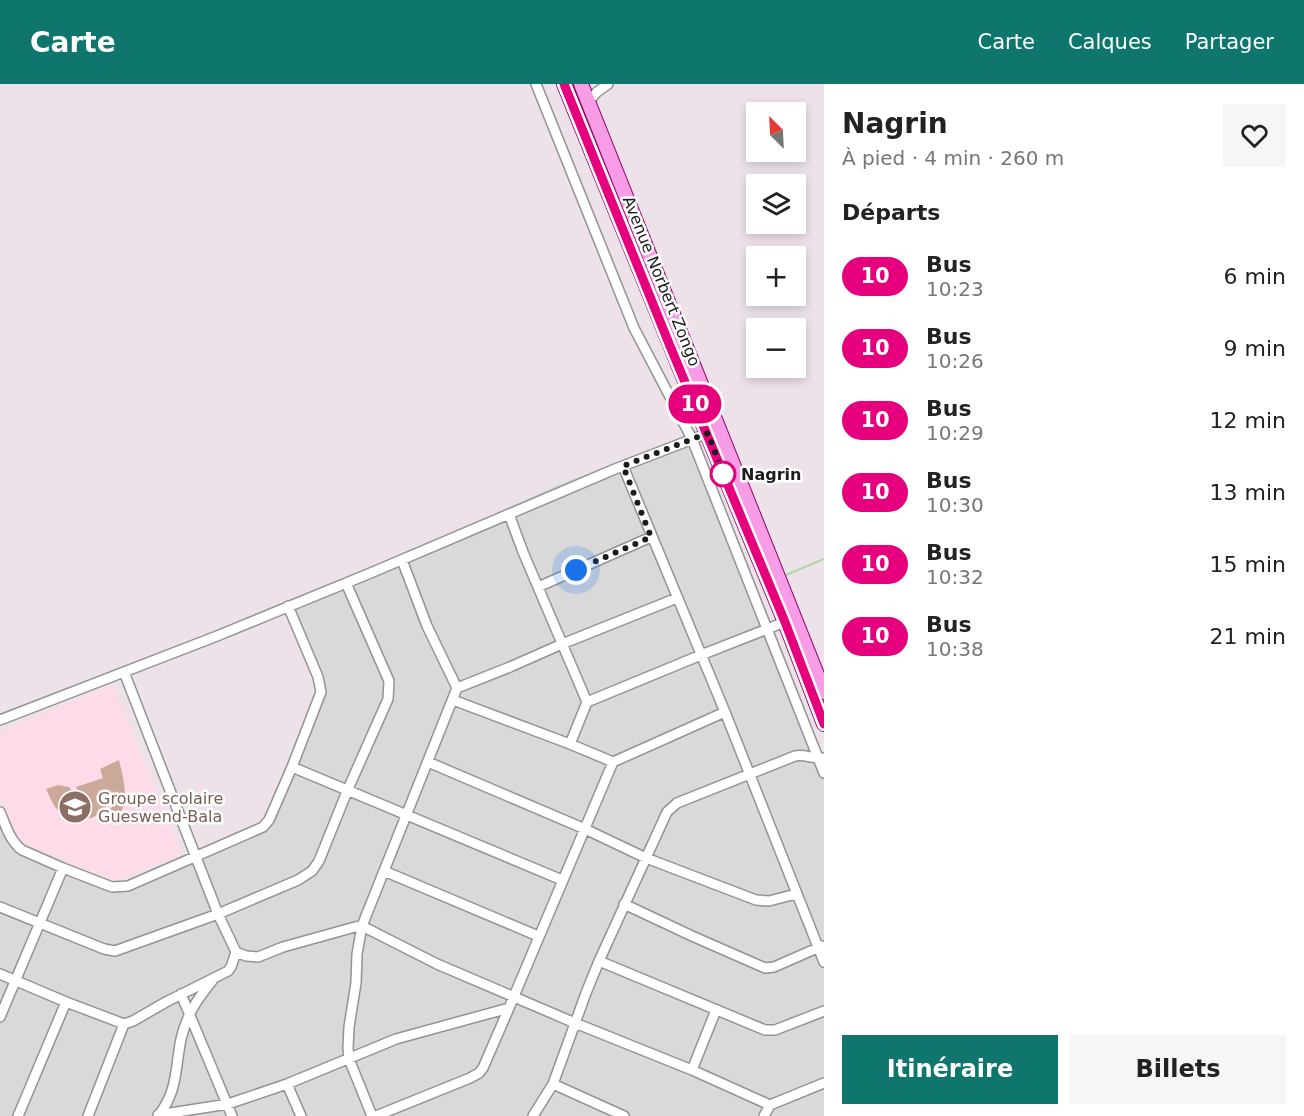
<!DOCTYPE html>
<html lang="fr">
<head>
<meta charset="utf-8">
<style>
  body { margin:0; font-family:"DejaVu Sans",sans-serif; background:#f6f6f6; color:#222; height:100vh; display:flex; flex-direction:column; font-size:22px; white-space:nowrap }
  * { box-sizing:border-box; margin:0 }
  p { font-size:20px; color:#767676 }
  .icon { flex:none; width:33px; height:33px; fill:none; stroke:currentColor; stroke-width:2; stroke-linecap:round; stroke-linejoin:round }
  .map { position:relative; flex:1; overflow:hidden }
  .sheet { display:flex; flex-direction:column; background:#fff; width:480px }
  .sheet>* { flex:none }
  .badge { padding:0 12px; border-radius:20px; font-size:21px; line-height:39px }
  .needle { width:39px; rotate:336deg }
  .controls { position:absolute; left:746px; top:18px; display:grid; gap:12px }
  .controls a { display:grid; place-items:center; width:60px; height:60px; border-radius:0px; background:#fff; box-shadow:0 3px 9px #0003; font-size:30px }
  .you { position:absolute; width:30px; height:30px; margin:-15px; border:4px solid #fff; border-radius:50%; background:#1a73e8; box-shadow:0 0 0 9px #1a73e833 }
  .map>.badge { position:absolute; translate:-50% -50%; box-shadow:0 0 0 3px #fff }
  h2 { padding:0 18px; font-size:22px; line-height:54px }
  .round { display:grid; place-items:center; flex:none; width:63px; height:63px; border-radius:0px; background:#f6f6f6 }
  .headline { display:flex; align-items:center; justify-content:space-between; height:102px; padding:0 18px }
  h1 { font-size:28px; font-weight:600; line-height:45px }
  .cta { display:flex; gap:12px; margin-top:auto; padding:12px 18px }
  .cta a { flex:1; height:69px; border-radius:0px; background:#0f766e; color:#fff; font-size:24px; font-weight:600; line-height:69px; text-align:center }
  .cta a+a { background:#f6f6f6; color:#222 }
  ul { padding:0; list-style:none }
  li { display:flex; align-items:center; gap:18px; height:72px; padding:0 18px }
  li div { flex:1 }
  li b { display:block; font-size:22px }
  li em { font-style:normal }
  li .badge { min-width:66px; font-weight:700; text-align:center }
  header { display:flex; align-items:center; gap:36px; box-sizing:border-box; height:84px; padding:0 30px; background:#0f766e; color:#fff }
  header strong { font-size:28px }
  nav { display:flex; gap:33px; margin-inline-start:auto; font-size:21px }
  main { display:flex; flex:1; min-height:0 }
  .map>svg:first-child { display:block }
  .residential { fill:#dad9da }
  .education { fill:#fedbe8 }
  .forest { fill:#cba998 }
  .lines { fill:none; stroke-linecap:round; stroke-linejoin:round }
  .stream { stroke:#acd9a4; stroke-width:2 }
  .street-casing { stroke:#939393; stroke-width:12 }
  .primary-casing { stroke:#8e0667; stroke-width:16 }
  .street { stroke:#fff; stroke-width:9 }
  .primary { stroke:#f89ce7; stroke-width:14 }
  .line-casing { stroke:#fff; stroke-width:14 }
  .line { stroke:#e6007e; stroke-width:9 }
  .walk { stroke:#1c1c1c; stroke-width:6; stroke-dasharray:0 10.8 }
  .stop-dot { fill:#fff; stroke:#e6007e; stroke-width:3 }
  .labels { text-anchor:middle; stroke-width:5; stroke-linejoin:round; paint-order:stroke }
  .street-label { font-size:16px; fill:#1c1c1c; stroke:#fff }
  .stop-label { font-size:16px; font-weight:bold; fill:#1c1c1c; stroke:#fff; text-anchor:start }
  .education-label { font-size:16px; fill:#785e54; stroke:#fff; text-anchor:start }
</style>
</head>
<body>
<header>
<strong>Carte</strong>
<nav><a>Carte</a><a>Calques</a><a>Partager</a></nav>
</header>
<main>
<div class="map">
<svg width="824" height="1032" viewBox="0 0 824 1032">
  <rect width="100%" height="100%" fill="#ede2ea"/>
  <!-- residential -->
  <path class="residential" d="M 686,353 L 766,529 L 824,672 L 824,1032 L 0,1032 L 0,740 L 10,763 L 117,807 L 265,746 L 327,605 L 294,524 L 557,401 Z"/>
  <!-- education -->
  <path class="education" d="M 110,602 L 114,604 L 181,767 L 180,771 L 115,797 L 19,757 L 0,710 L 0,648 Z"/>
  <!-- forest -->
  <path class="forest" d="M 119,676 C 123,693 131,719 117,733 L 110,725 L 116,719 L 117,710 L 115,707 C 112,714 106,726 99,730 C 86,739 65,735 55,723 C 51,717 49,711 46,705 L 58,701 L 69,703 L 76,712 L 80,710 L 76,703 L 103,694 L 100,685 Z"/>
  <g class="lines">
    <!-- stream -->
    <path class="stream" d="M 786,491 L 824,475"/>
    <defs>
      <path id="street" d="M 536,0 L 634,244 L 692,355 L 824,689
        M 588,18 L 597,8 L 608,0
        M 623,382 L 725,628 L 824,878
        M 509,430 L 523,468 L 587,618 L 570,660
        M 402,476 L 427,542 L 457,604
        M 538,503 L 651,453
        M 124,588 L 218,830 L 236,868 L 246,872 L 258,873 L 283,863 L 355,843 L 362,842 L 437,880 L 575,939 L 692,986 L 770,1021
        M 453,616 L 570,660 L 613,678
        M 587,618 L 701,571 L 785,538
        M 0,636 L 217,552 L 373,488 L 615,385 L 711,348
        M 428,678 L 585,745 L 646,774 L 756,816 L 769,817 L 796,810
        M 292,683 L 562,796
        M 0,728 C 6,742 10,757 22,766 L 63,784 L 112,803 L 128,802 L 263,743 L 269,736 L 292,683 L 321,608 L 318,593 L 288,522
        M 384,787 L 538,852
        M 624,820 L 692,852 L 765,884 L 774,883 L 822,862
        M 0,823 L 104,865 L 115,867 L 218,830 L 298,796 L 312,787 L 319,777 L 348,705 L 388,615 L 389,597 L 346,499
        M 599,877 L 765,946 L 775,946 L 824,927
        M 0,890 L 66,918 L 124,940 L 133,937 L 166,918 L 228,887 L 231,883 L 236,868
        M 181,910 L 232,1032
        M 0,933 L 63,784
        M 692,986 L 716,926
        M 287,1000 L 301,1032
        M 553,1000 L 624,1032
        M 158,1031 L 228,1020 L 287,1000 L 396,955 L 509,924 L 613,678 L 725,628
        M 18,1032 L 66,918
        M 88,1032 L 124,940
        M 158,1032 C 178,1007 175,985 181,955 C 187,930 196,917 212,897
        M 372,1032 L 349,975 L 348,964 L 349,943 L 356,899 L 357,870 L 362,842 L 457,604 L 510,583 L 562,560 L 677,514
        M 376,1032 L 470,994 L 479,989 L 483,984 L 509,924
        M 533,1032 L 553,1000 L 586,909 L 599,877 L 667,728 L 677,719 L 795,672 C 805,670 813,675 823,674
        M 764,1032 L 770,1021 L 824,999"/>
      <path id="primary" d="M 564,0 L 678,280 L 785,538 L 824,640
        M 581,0 L 824,608"/>
    </defs>
    <!-- street casing -->
    <use href="#street" class="street-casing"/>
    <!-- primary casing -->
    <use href="#primary" class="primary-casing"/>
    <!-- street -->
    <use href="#street" class="street"/>
    <!-- primary -->
    <use href="#primary" class="primary"/>
  </g>
  <g class="lines">
    <defs>
      <path id="line" d="M 564,0 L 670,262 L 785,538 L 824,640"/>
    </defs>
    <!-- line casing -->
    <use href="#line" class="line-casing"/>
    <!-- line -->
    <use href="#line" class="line"/>
    <!-- walk -->
    <path class="walk" d="M 576,486 L 651,453 L 623,382 L 708,349 L 723,390"/>
  </g>
  <!-- icons -->
  <defs>
    <symbol id="school-disc" viewBox="-11 -11 22 22"><circle r="9.5" fill="#8d6e63" stroke="#fff"/><path d="M0-5L7-2L0 1L-7-2ZM-4 1L0 2.5L4 1V4Q0 6-4 4Z" fill="#fff"/></symbol>
  </defs>
  <g fill-rule="evenodd">
    <use href="#school-disc" x="56" y="704" width="38" height="38"/>
  </g>
  <!-- markers -->
  <circle class="stop-dot" cx="723" cy="390" r="12"/>
  <g class="labels">
    <!-- street labels -->
    <g class="street-label">
      <text transform="translate(662 197) rotate(68)" y="6">Avenue Norbert Zongo</text>
    </g>
    <!-- stop labels -->
    <g class="stop-label">
      <text x="741" y="396">Nagrin</text>
    </g>
    <!-- education labels -->
    <g class="education-label">
      <text x="98" y="720">Groupe scolaire<tspan x="98" dy="18">Gueswend-Bala</tspan></text>
    </g>
  </g>
</svg>
<div class="controls">
<a><svg class="needle" viewBox="-14 -14 28 28"><path d="M0-13l5 13h-10z" fill="#e53935"/><path d="M0 13l5-13h-10z" fill="#767676"/></svg></a>
<a><svg class="icon" aria-label="layers" viewBox="0 0 24 24"><path d="M12 4l9 5-9 5-9-5zM3 14l9 5 9-5"/></svg></a>
<a>+</a>
<a>−</a>
</div>
<div class="you" style="left:576px;top:486px"></div>
<b class="badge" style="left:695px;top:320px;background:#e6007e;color:#fff">10</b>
</div>
<section class="sheet">
<div class="headline"><div><h1>Nagrin</h1><p>À pied · 4 min · 260 m</p></div><a class="round"><svg class="icon" aria-label="heart" viewBox="0 0 24 24"><path d="M12 20l-8-8c-3-5 5-10 8-4 3-6 11-1 8 4z"/></svg></a></div>
<h2>Départs</h2>
<ul>
<li><span class="badge" style="background:#e6007e;color:#fff">10</span><div><b>Bus</b><p>10:23</p></div><em>6 min</em></li>
<li><span class="badge" style="background:#e6007e;color:#fff">10</span><div><b>Bus</b><p>10:26</p></div><em>9 min</em></li>
<li><span class="badge" style="background:#e6007e;color:#fff">10</span><div><b>Bus</b><p>10:29</p></div><em>12 min</em></li>
<li><span class="badge" style="background:#e6007e;color:#fff">10</span><div><b>Bus</b><p>10:30</p></div><em>13 min</em></li>
<li><span class="badge" style="background:#e6007e;color:#fff">10</span><div><b>Bus</b><p>10:32</p></div><em>15 min</em></li>
<li><span class="badge" style="background:#e6007e;color:#fff">10</span><div><b>Bus</b><p>10:38</p></div><em>21 min</em></li>
</ul>
<div class="cta"><a>Itinéraire</a><a>Billets</a></div>
</section>
</main>
</body>
</html>
